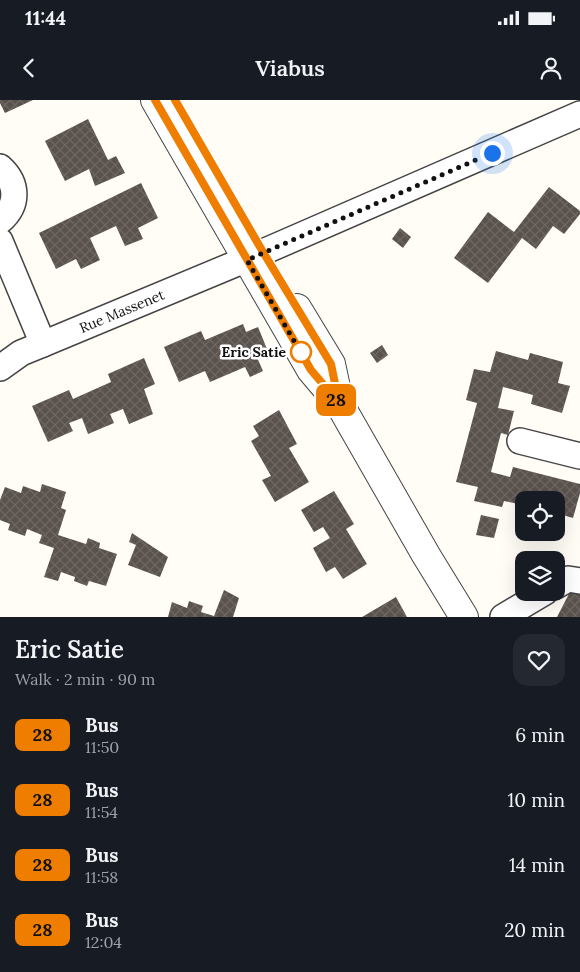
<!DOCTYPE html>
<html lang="en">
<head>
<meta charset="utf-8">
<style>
  body { margin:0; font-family:Lora,serif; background:#242831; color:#f1f3f6; height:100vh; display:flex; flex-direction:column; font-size:19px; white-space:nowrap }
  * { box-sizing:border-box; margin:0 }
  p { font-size:16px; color:#9ea1a6 }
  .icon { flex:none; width:28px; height:28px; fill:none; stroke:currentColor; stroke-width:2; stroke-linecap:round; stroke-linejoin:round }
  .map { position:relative; height:517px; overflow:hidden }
  .side { display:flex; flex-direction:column; background:#171b24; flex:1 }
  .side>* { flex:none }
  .badge { padding:0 10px; border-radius:8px; font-size:18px; line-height:32px }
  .buttons { position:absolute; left:515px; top:391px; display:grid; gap:10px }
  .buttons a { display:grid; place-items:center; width:50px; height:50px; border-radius:10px; background:#171b24; box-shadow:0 5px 20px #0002; font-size:25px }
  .you { position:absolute; width:25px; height:25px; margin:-12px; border:4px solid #fff; border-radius:50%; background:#1a73e8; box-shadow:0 0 0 8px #1a73e833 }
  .map>.badge { position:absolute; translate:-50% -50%; box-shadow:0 0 0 2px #fff }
  .round { display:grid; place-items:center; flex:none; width:52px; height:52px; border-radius:15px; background:#242831 }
  .headline { display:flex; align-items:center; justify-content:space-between; height:85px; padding:0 15px }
  h1 { font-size:24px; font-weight:600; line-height:38px }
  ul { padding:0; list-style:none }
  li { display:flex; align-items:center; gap:15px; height:65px; padding:0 15px }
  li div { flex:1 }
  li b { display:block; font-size:19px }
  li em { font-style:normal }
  li .badge { min-width:55px; font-weight:700; text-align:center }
  .status { display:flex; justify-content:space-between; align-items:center; height:35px; padding:0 25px; background:#171b24; direction:ltr }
  .status svg { height:14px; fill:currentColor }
  header { display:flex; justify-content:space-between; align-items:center; height:65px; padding:0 15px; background:#171b24; font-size:22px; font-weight:600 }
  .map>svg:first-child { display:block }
  .building { fill:url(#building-cross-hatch) }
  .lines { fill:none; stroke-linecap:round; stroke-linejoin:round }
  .minor-casing { stroke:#444; stroke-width:28 }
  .tertiary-casing { stroke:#444; stroke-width:30 }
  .minor { stroke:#fff; stroke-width:25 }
  .tertiary { stroke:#fff; stroke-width:28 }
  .line-casing { stroke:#fff; stroke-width:11 }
  .line { stroke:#ee7d00; stroke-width:8 }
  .walk { stroke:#111; stroke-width:5; stroke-dasharray:0 9 }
  .stop-dot { fill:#fff; stroke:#ee7d00; stroke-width:2.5 }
  .labels { text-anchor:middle; stroke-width:5; stroke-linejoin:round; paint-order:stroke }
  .street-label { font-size:14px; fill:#111; stroke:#fff }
  .stop-label { font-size:14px; font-weight:bold; fill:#111; stroke:#fff; text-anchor:end }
</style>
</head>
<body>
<div class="status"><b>11:44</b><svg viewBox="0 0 49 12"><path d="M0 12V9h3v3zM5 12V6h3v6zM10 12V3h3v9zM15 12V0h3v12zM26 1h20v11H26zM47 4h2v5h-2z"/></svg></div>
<header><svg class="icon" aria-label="back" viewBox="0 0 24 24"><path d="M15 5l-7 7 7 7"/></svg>Viabus<svg class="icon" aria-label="person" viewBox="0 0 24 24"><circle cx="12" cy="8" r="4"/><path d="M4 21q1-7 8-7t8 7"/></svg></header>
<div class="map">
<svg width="580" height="517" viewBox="0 0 580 517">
  <defs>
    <pattern id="building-cross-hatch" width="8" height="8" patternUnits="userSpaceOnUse" patternTransform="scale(1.25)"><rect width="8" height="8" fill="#5a524d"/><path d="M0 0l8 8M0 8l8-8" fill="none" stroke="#6d6662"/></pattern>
  </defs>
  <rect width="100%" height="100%" fill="#fffdf5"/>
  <!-- building -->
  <path class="building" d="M 0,0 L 33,0 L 5,13 L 0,3 Z
    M 88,19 L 108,60 L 116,56 L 125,73 L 95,86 L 89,69 L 65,81 L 45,41 Z
    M 141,83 L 158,118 L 138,128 L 143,139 L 125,146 L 116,126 L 90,138 L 100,160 L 81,169 L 76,159 L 56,169 L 39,133 Z
    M 549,87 L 580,111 L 580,114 L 564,134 L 553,126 L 536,149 L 522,138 L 488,183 L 454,158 L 488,112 L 514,132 Z
    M 400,128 L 411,137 L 403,148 L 392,139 Z
    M 243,224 L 246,232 L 258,227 L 267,249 L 255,253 L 263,271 L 250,277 L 245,267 L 210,282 L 205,271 L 179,282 L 164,247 L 201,231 L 205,240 Z
    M 382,245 L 388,255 L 377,263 L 370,253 Z
    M 496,251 L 528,260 L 530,253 L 563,262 L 558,283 L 570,286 L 562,313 L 531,304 L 533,295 L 503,287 L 498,308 L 514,311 L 508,335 L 501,333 L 491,372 L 510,377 L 513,367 L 580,384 L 580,393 L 573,418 L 556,413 L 556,400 L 524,400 L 524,418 L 515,416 L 518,404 L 504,401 L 502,407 L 474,401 L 478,387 L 456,382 L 477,303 L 466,300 L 474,269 L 490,272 Z
    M 144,258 L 155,284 L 144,289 L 153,314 L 129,324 L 123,309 L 110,314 L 114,323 L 88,334 L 82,318 L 69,323 L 73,331 L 48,342 L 32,306 L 69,290 L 73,299 L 111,282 L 108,274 Z
    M 279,310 L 297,344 L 289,348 L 309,382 L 275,402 L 262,380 L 271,376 L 251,341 L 259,336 L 253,326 Z
    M 42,384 L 66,392 L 61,408 L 66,410 L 58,435 L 86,444 L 88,438 L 100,443 L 99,448 L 117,454 L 106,486 L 89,481 L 87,486 L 74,481 L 75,477 L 61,472 L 58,481 L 44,477 L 54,448 L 39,443 L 42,435 L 27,429 L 25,436 L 8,430 L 10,424 L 0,420 L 0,400 L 5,387 L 21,393 L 23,386 L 40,392 Z
    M 334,391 L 354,424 L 346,429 L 367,464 L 343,479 L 335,467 L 326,472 L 313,448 L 330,438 L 323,427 L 314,432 L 301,410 Z
    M 481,415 L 499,419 L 494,438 L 476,435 Z
    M 132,433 L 168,457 L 160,477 L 128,465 L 136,445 L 129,442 Z
    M 224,490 L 239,498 L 233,517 L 168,517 L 172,502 L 187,508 L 189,501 L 203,506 L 201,512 L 214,516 Z
    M 571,490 L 580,494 L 580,517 L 557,517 Z
    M 396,497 L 407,517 L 362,517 Z"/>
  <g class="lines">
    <defs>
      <g id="minor">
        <path d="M 0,67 C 18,83 19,105 0,121"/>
        <path d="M 0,141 L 43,244"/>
        <path id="s1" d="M 0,268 L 21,253 L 43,244 L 247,159 L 580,14"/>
        <path d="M 520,341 L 580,356"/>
        <path d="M 556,486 L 568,479 L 580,481"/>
        <path d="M 503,517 L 545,492"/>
      </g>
      <path id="tertiary" d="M 155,0 L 311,270 L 339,303 L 426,455 L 464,517
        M 297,208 L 331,264 L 338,297"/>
    </defs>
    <!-- minor casing -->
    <use href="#minor" class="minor-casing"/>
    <!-- tertiary casing -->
    <use href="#tertiary" class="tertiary-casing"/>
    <!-- minor -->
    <use href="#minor" class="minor"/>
    <!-- tertiary -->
    <use href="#tertiary" class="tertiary"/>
  </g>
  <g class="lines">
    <defs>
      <path id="line" d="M 155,0 L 311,270 L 339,303 L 331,264 L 263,152 L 175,0"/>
    </defs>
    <!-- line casing -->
    <use href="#line" class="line-casing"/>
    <!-- line -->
    <use href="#line" class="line"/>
    <!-- walk -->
    <path class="walk" d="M 301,252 L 304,258 L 247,160 L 492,53"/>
  </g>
  <!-- markers -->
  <circle class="stop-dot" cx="301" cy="252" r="10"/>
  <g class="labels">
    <!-- street labels -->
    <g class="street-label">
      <text dy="5" stroke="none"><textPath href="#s1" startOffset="135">Rue Massenet</textPath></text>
    </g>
    <!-- stop labels -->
    <g class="stop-label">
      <text x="286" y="257">Eric Satie</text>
    </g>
  </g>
</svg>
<div class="buttons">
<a><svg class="icon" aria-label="locate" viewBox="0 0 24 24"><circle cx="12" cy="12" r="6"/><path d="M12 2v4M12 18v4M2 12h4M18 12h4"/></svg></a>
<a><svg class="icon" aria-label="layers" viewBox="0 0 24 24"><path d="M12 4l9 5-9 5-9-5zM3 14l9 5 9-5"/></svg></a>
</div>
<div class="you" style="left:492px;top:53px"></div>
<b class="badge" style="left:336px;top:300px;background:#ee7d00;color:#111">28</b>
</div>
<section class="side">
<div class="headline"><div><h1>Eric Satie</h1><p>Walk · 2 min · 90 m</p></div><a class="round"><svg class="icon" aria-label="heart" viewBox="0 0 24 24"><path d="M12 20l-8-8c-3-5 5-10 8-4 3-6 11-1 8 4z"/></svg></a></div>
<ul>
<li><span class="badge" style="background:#ee7d00;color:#111">28</span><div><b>Bus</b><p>11:50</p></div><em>6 min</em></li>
<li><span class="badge" style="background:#ee7d00;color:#111">28</span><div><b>Bus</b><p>11:54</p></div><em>10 min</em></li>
<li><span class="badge" style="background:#ee7d00;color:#111">28</span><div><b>Bus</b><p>11:58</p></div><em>14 min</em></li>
<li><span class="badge" style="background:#ee7d00;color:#111">28</span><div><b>Bus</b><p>12:04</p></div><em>20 min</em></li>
</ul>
</section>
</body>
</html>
